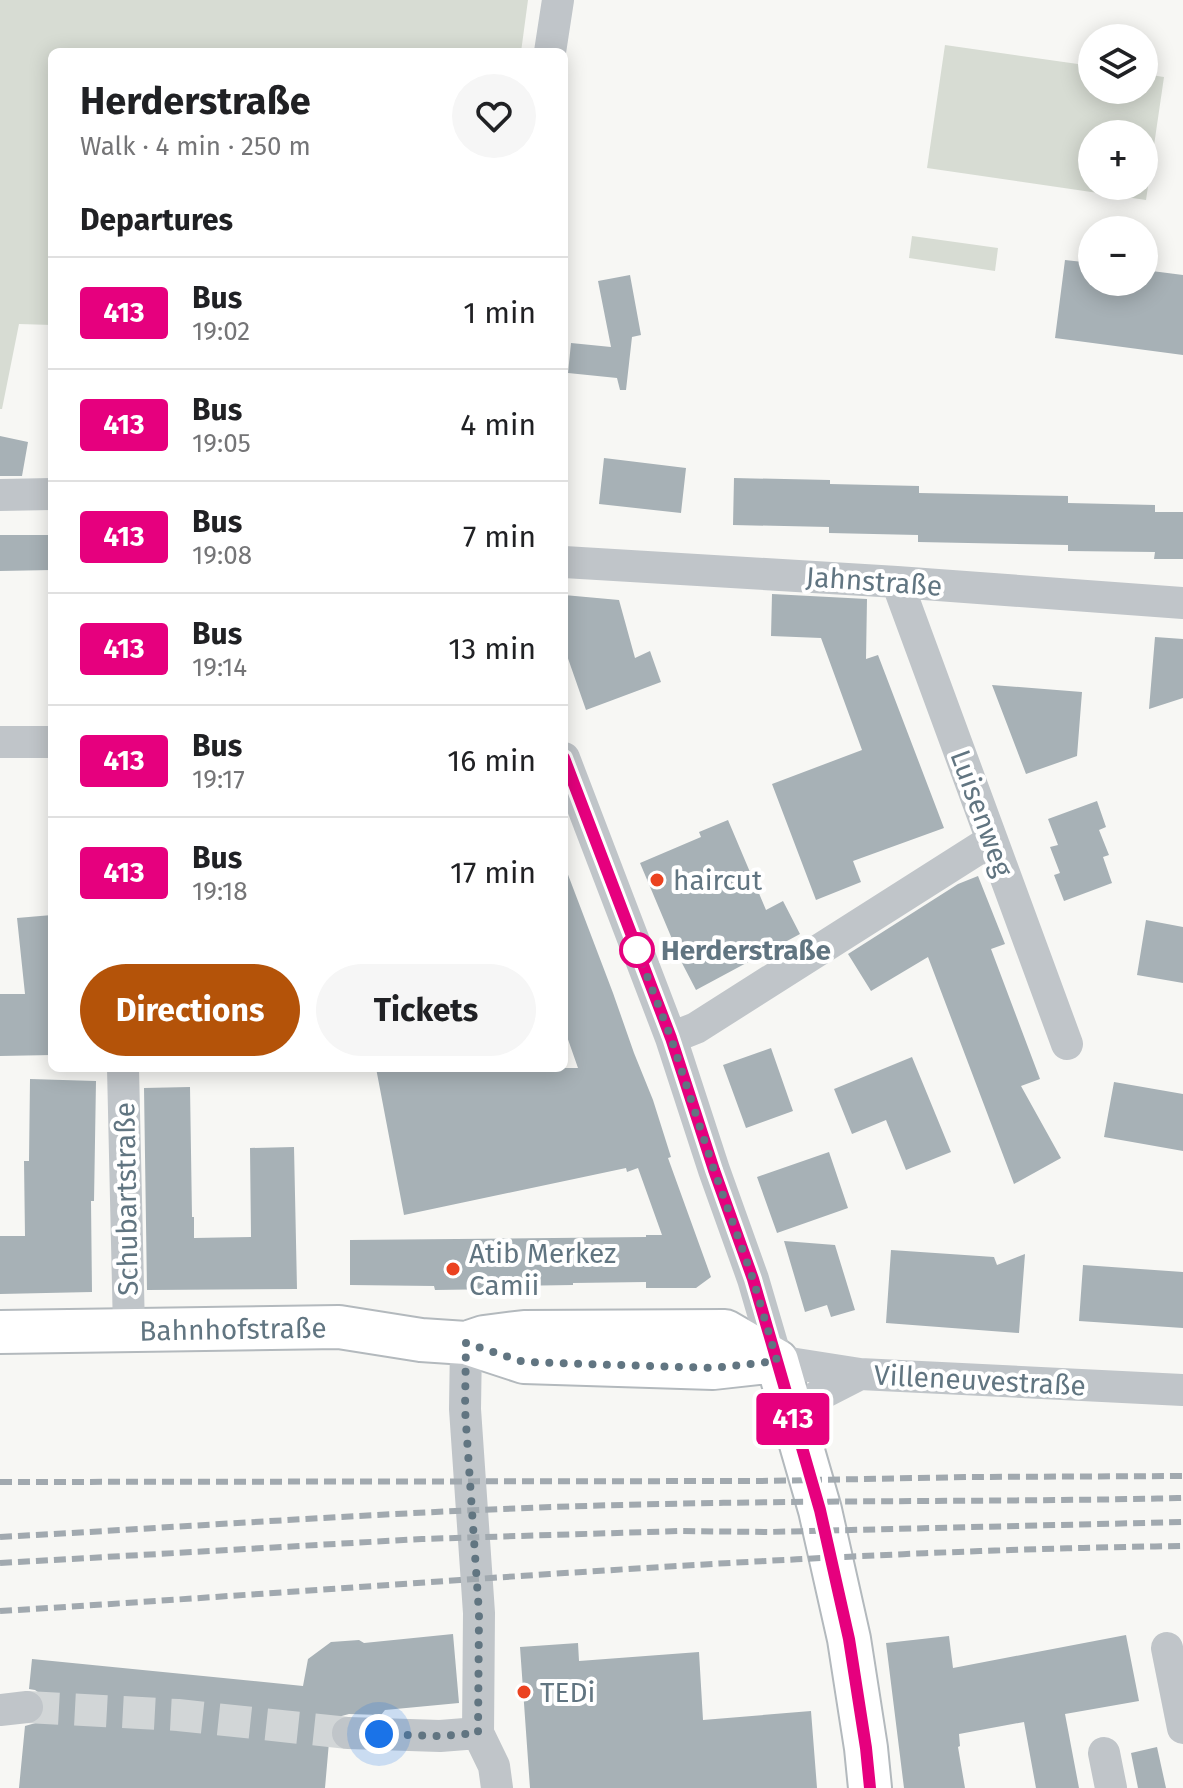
<!DOCTYPE html>
<html lang="en">
<head>
<meta charset="utf-8">
<style>
  body { margin:0; font-family:"Fira Sans",sans-serif; background:#f6f6f6; color:#202124; height:100vh; display:flex; flex-direction:column; font-size:30px; white-space:nowrap }
  * { box-sizing:border-box; margin:0 }
  p { font-size:26px; color:#757577 }
  .icon { flex:none; width:44px; height:44px; fill:none; stroke:currentColor; stroke-width:2; stroke-linecap:round; stroke-linejoin:round }
  .map { position:relative; flex:1; overflow:hidden }
  .panel { position:absolute; left:48px; top:48px; width:520px; height:1024px; display:flex; flex-direction:column; background:#fff; border-radius:12px; box-shadow:0 4px 20px #0003 }
  .panel>* { flex:none }
  .badge { padding:0 16px; border-radius:6px; font-size:28px; line-height:52px }
  .fabs { position:absolute; left:1078px; top:24px; display:grid; gap:16px }
  .fabs a { display:grid; place-items:center; width:80px; height:80px; border-radius:50%; background:#fff; box-shadow:0 4px 20px #0003; font-size:40px }
  .you { position:absolute; width:40px; height:40px; margin:-20px; border:6px solid #fff; border-radius:50%; background:#1a73e8; box-shadow:0 0 0 12px #1a73e833 }
  .map>.badge { position:absolute; translate:-50% -50%; box-shadow:0 0 0 4px #fff }
  h2 { padding:0 32px; font-size:30px; line-height:72px }
  .round { display:grid; place-items:center; flex:none; width:84px; height:84px; border-radius:42px; background:#f6f6f6 }
  .summary { display:flex; align-items:center; justify-content:space-between; height:136px; padding:0 32px }
  h1 { font-size:38px; font-weight:700; line-height:60px }
  .cta { display:flex; gap:16px; margin-top:auto; padding:16px 32px }
  .cta a { flex:1; height:92px; border-radius:48px; background:#b45309; color:#fff; font-size:32px; font-weight:700; line-height:92px; text-align:center }
  .cta a+a { background:#f6f6f6; color:#202124 }
  ul { padding:0; list-style:none }
  li { display:flex; align-items:center; gap:24px; height:112px; padding:0 32px; border-top:2px solid #e0e0e0 }
  li div { flex:1 }
  li b { display:block; font-size:30px }
  li em { font-style:normal }
  li .badge { min-width:88px; font-weight:700; text-align:center }
  .map>svg:first-child { display:block }
  .green { fill:#d7dcd3; fill-rule:evenodd }
  .building { fill:#a7b1b6 }
  .lines { fill:none; stroke-linecap:round; stroke-linejoin:round }
  .minor-tunnel { stroke:#d2d6d7; stroke-width:32; stroke-dasharray:32 16; stroke-linecap:butt }
  .major-casing { stroke:#b3b9bd; stroke-width:46 }
  .minor { stroke:#c0c5c9; stroke-width:32 }
  .major { stroke:#fff; stroke-width:42 }
  .rail { stroke:#a1a9af; stroke-width:6; stroke-dasharray:12 6; stroke-linecap:butt }
  .line-casing { stroke:#fff; stroke-width:18 }
  .line { stroke:#e6007e; stroke-width:12 }
  .walk { stroke:#617581; stroke-width:8; stroke-dasharray:0 14.4 }
  .poi-dot { fill:#eb4220; stroke:#fff; stroke-width:3 }
  .stop-dot { fill:#fff; stroke:#e6007e; stroke-width:4 }
  .labels { text-anchor:middle; stroke-width:8; stroke-linejoin:round; paint-order:stroke }
  .street-label { font-size:28px; fill:#617581; stroke:#fff }
  .poi-label { font-size:28px; fill:#617581; stroke:#fff; text-anchor:start }
  .stop-label { font-size:28px; font-weight:bold; fill:#617581; stroke:#fff; text-anchor:start }
</style>
</head>
<body>
<div class="map">
<svg width="1183" height="1788" viewBox="0 0 1183 1788">
  <rect width="100%" height="100%" fill="#f7f7f4"/>
  <!-- green -->
  <path class="green" d="M 0,0 L 528,0 L 521,52 L 52,52 L 52,325 L 19,324 L 2,409 L 0,409 Z
    M 945,45 L 1092,66 L 1092,90 L 1144,90 L 1144,74 L 1164,77 L 1146,200 L 927,168 ZM 1144,134 L 1144,186 L 1092,186 L 1092,134 Z
    M 912,236 L 998,248 L 995,271 L 909,258 Z"/>
  <!-- building -->
  <path class="building" d="M 1065,260 L 1092,263 L 1092,282 L 1144,282 L 1144,270 L 1183,275 L 1183,355 L 1055,338 Z
    M 630,275 L 641,335 L 632,337 L 626,390 L 620,390 L 617,378 L 568,373 L 571,343 L 611,347 L 598,281 Z
    M 0,436 L 28,442 L 22,476 L 0,476 Z
    M 604,458 L 686,468 L 681,513 L 599,504 Z
    M 734,478 L 830,480 L 830,484 L 919,486 L 919,493 L 1068,496 L 1068,503 L 1155,505 L 1155,512 L 1183,512 L 1183,559 L 1154,559 L 1155,552 L 1068,551 L 1068,545 L 918,542 L 918,535 L 829,533 L 829,527 L 733,525 Z
    M 0,535 L 52,535 L 52,570 L 0,571 Z
    M 772,594 L 867,599 L 866,659 L 878,655 L 944,828 L 853,861 L 861,882 L 816,900 L 772,784 L 862,750 L 821,638 L 771,636 Z
    M 564,595 L 619,600 L 635,658 L 650,651 L 661,682 L 586,710 L 564,647 Z
    M 1155,637 L 1183,639 L 1183,698 L 1149,709 Z
    M 992,685 L 1082,692 L 1077,756 L 1026,774 Z
    M 1097,801 L 1106,827 L 1099,830 L 1109,855 L 1103,857 L 1112,883 L 1064,901 L 1054,875 L 1060,873 L 1050,847 L 1058,845 L 1048,819 Z
    M 728,820 L 766,910 L 783,901 L 800,934 L 696,990 L 683,965 L 640,863 L 701,837 L 699,832 Z
    M 564,872 L 567,872 L 613,993 L 634,1053 L 653,1100 L 671,1157 L 668,1158 L 711,1277 L 696,1288 L 646,1288 L 646,1282 L 573,1283 L 573,1285 L 503,1286 L 502,1289 L 435,1290 L 434,1286 L 350,1285 L 350,1240 L 646,1237 L 646,1235 L 662,1235 L 638,1168 L 627,1172 L 626,1168 L 404,1215 L 376,1068 L 578,1068 L 564,1028 Z
    M 978,876 L 1005,944 L 991,949 L 1040,1079 L 1021,1086 L 1061,1158 L 1014,1184 L 928,957 L 871,991 L 848,954 L 958,884 Z
    M 52,915 L 52,1055 L 0,1056 L 0,994 L 25,994 L 17,918 Z
    M 1146,920 L 1183,927 L 1183,983 L 1137,975 Z
    M 771,1048 L 793,1111 L 746,1128 L 723,1065 Z
    M 912,1057 L 951,1152 L 906,1170 L 886,1120 L 852,1134 L 834,1089 Z
    M 30,1079 L 96,1081 L 94,1201 L 91,1201 L 92,1292 L 0,1294 L 0,1236 L 25,1236 L 24,1161 L 29,1161 Z
    M 1114,1082 L 1183,1094 L 1183,1151 L 1104,1137 Z
    M 190,1087 L 192,1217 L 194,1217 L 194,1238 L 251,1237 L 250,1148 L 294,1147 L 297,1289 L 147,1290 L 144,1088 Z
    M 829,1152 L 848,1208 L 777,1233 L 757,1177 Z
    M 784,1241 L 835,1245 L 855,1310 L 831,1317 L 827,1305 L 805,1312 Z
    M 891,1250 L 994,1257 L 997,1265 L 1025,1254 L 1019,1333 L 886,1323 Z
    M 1083,1265 L 1183,1272 L 1183,1328 L 1079,1321 Z
    M 453,1634 L 459,1703 L 385,1710 L 381,1715 L 349,1714 L 338,1717 L 332,1722 L 329,1732 L 331,1741 L 329,1742 L 325,1788 L 19,1788 L 25,1726 L 39,1722 L 44,1715 L 46,1706 L 42,1695 L 35,1690 L 29,1689 L 32,1659 L 303,1686 L 308,1659 L 331,1642 L 359,1640 L 364,1643 Z
    M 1126,1635 L 1139,1701 L 1065,1714 L 1079,1788 L 1036,1788 L 1024,1722 L 959,1734 L 960,1746 L 958,1747 L 965,1788 L 904,1788 L 886,1643 L 949,1636 L 953,1668 Z
    M 578,1643 L 579,1661 L 699,1652 L 703,1720 L 811,1711 L 817,1788 L 530,1788 L 520,1647 Z
    M 1157,1747 L 1166,1788 L 1138,1788 L 1131,1753 Z"/>
  <g class="lines">
    <!-- minor-tunnel -->
    <path class="minor-tunnel" d="M 27,1707 L 178,1715 L 348,1733"/>
    <defs>
      <path id="major" d="M 0,1332 L 339,1327 L 421,1340 L 466,1343 L 524,1362 L 713,1368 L 777,1361
        M 472,1341 L 484,1337 L 524,1332 L 725,1331 L 777,1361
        M 777,1361 L 820,1510 L 849,1639 L 866,1748 L 870,1788"/>
    </defs>
    <!-- major casing -->
    <use href="#major" class="major-casing"/>
    <!-- minor -->
    <path class="minor" d="M 550,52 L 558,0
      M 0,495 L 52,494
      M 564,562 L 897,582 L 1183,603
      M 897,582 L 1067,1044
      M 0,742 L 52,742
      M 564,758 L 671,1038 L 714,1170 L 753,1279 L 777,1361 L 860,1374 L 1183,1390
      M 671,1038 L 696,1028 L 992,840
      M 123,1068 L 129,1330
      M 466,1343 L 465,1409 L 479,1613 L 478,1733 L 494,1766 L 497,1788
      M 797,1431 L 819,1395 L 860,1374
      M 1167,1648 L 1183,1728
      M 0,1710 L 27,1707
      M 348,1733 L 440,1736 L 478,1733
      M 1104,1753 L 1111,1788"/>
    <!-- major -->
    <use href="#major" class="major"/>
    <!-- rail -->
    <path class="rail" d="M 0,1482 L 760,1481 L 971,1477 L 1183,1476
      M 0,1537 C 221,1525 442,1508 664,1504 C 837,1500 1010,1502 1183,1498
      M 0,1563 L 422,1539 L 680,1531 L 768,1532 L 1183,1522
      M 0,1611 C 394,1587 788,1551 1183,1546"/>
  </g>
  <g class="lines">
    <defs>
      <path id="line" d="M 564,758 L 671,1038 L 714,1170 L 753,1279 L 777,1361 L 820,1510 L 849,1639 L 866,1748 L 870,1788"/>
    </defs>
    <!-- line casing -->
    <use href="#line" class="line-casing"/>
    <!-- line -->
    <use href="#line" class="line"/>
    <!-- walk -->
    <path class="walk" d="M 379,1734 L 440,1736 L 478,1733 L 479,1613 L 465,1409 L 466,1343 L 524,1362 L 713,1368 L 777,1361 L 753,1279 L 714,1170 L 671,1038 L 637,950"/>
  </g>
  <!-- markers -->
  <g class="poi-dot">
    <circle cx="657" cy="880" r="8"/>
    <circle cx="453" cy="1269" r="8"/>
    <circle cx="524" cy="1692" r="8"/>
  </g>
  <circle class="stop-dot" cx="637" cy="950" r="16"/>
  <g class="labels">
    <!-- street labels -->
    <g class="street-label">
      <text transform="translate(874 581) rotate(4)" y="10">Jahnstraße</text>
      <text transform="translate(982 813) rotate(70)" y="10">Luisenweg</text>
      <text transform="translate(126 1199) rotate(-91)" y="10">Schubartstraße</text>
      <text transform="translate(233 1329) rotate(-1)" y="10">Bahnhofstraße</text>
      <text transform="translate(980 1380) rotate(3)" y="10">Villeneuvestraße</text>
    </g>
    <!-- poi labels -->
    <g class="poi-label">
      <text x="673" y="890">haircut</text>
      <text x="469" y="1263">Atib Merkez<tspan x="469" dy="32">Camii</tspan></text>
      <text x="540" y="1702">TEDi</text>
    </g>
    <!-- stop labels -->
    <g class="stop-label">
      <text x="661" y="960">Herderstraße</text>
    </g>
  </g>
</svg>
<div class="fabs">
<a><svg class="icon" aria-label="layers" viewBox="0 0 24 24"><path d="M12 4l9 5-9 5-9-5zM3 14l9 5 9-5"/></svg></a>
<a>+</a>
<a>−</a>
</div>
<div class="you" style="left:379px;top:1734px"></div>
<b class="badge" style="left:793px;top:1419px;background:#e6007e;color:#fff">413</b>
<section class="panel">
<div class="summary"><div><h1>Herderstraße</h1><p>Walk · 4 min · 250 m</p></div><a class="round"><svg class="icon" aria-label="heart" viewBox="0 0 24 24"><path d="M12 20l-8-8c-3-5 5-10 8-4 3-6 11-1 8 4z"/></svg></a></div>
<h2>Departures</h2>
<ul>
<li><span class="badge" style="background:#e6007e;color:#fff">413</span><div><b>Bus</b><p>19:02</p></div><em>1 min</em></li>
<li><span class="badge" style="background:#e6007e;color:#fff">413</span><div><b>Bus</b><p>19:05</p></div><em>4 min</em></li>
<li><span class="badge" style="background:#e6007e;color:#fff">413</span><div><b>Bus</b><p>19:08</p></div><em>7 min</em></li>
<li><span class="badge" style="background:#e6007e;color:#fff">413</span><div><b>Bus</b><p>19:14</p></div><em>13 min</em></li>
<li><span class="badge" style="background:#e6007e;color:#fff">413</span><div><b>Bus</b><p>19:17</p></div><em>16 min</em></li>
<li><span class="badge" style="background:#e6007e;color:#fff">413</span><div><b>Bus</b><p>19:18</p></div><em>17 min</em></li>
</ul>
<div class="cta"><a>Directions</a><a>Tickets</a></div>
</section>
</div>
</body>
</html>
